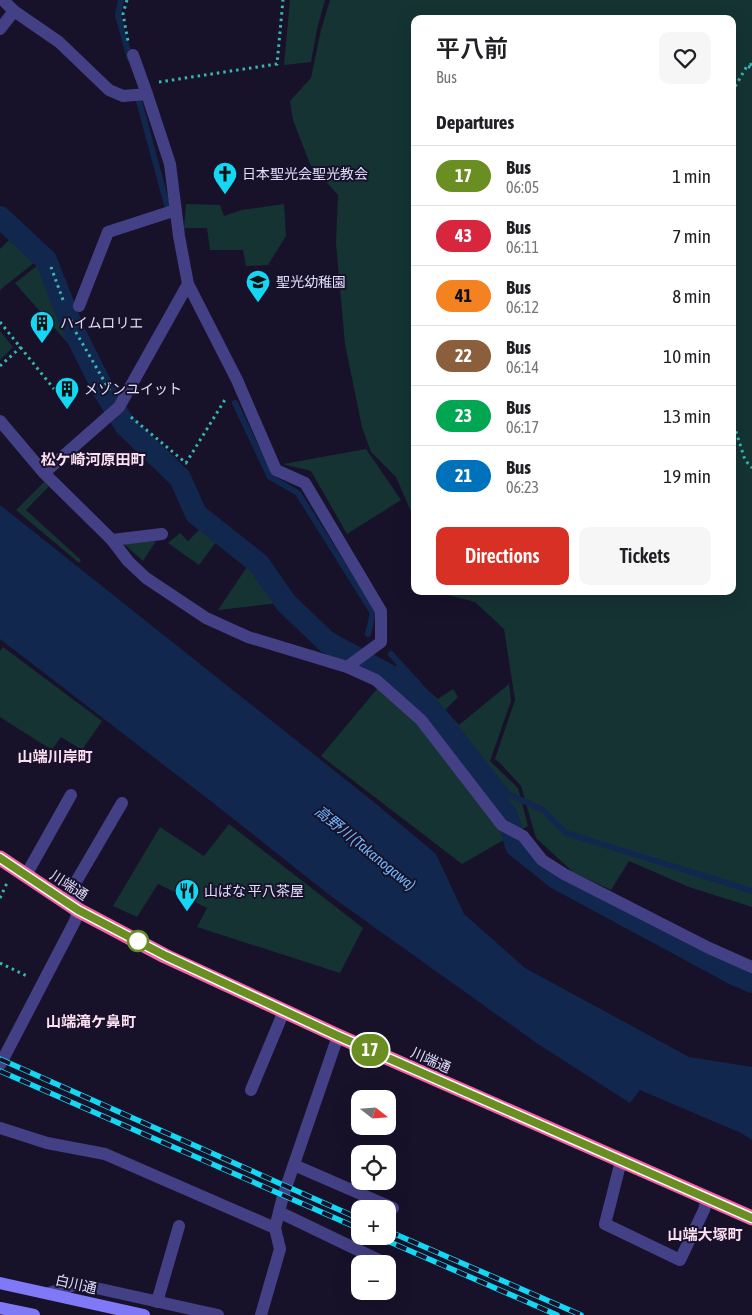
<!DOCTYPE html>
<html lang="en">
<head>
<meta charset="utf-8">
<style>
  body { margin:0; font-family:"Asap Condensed","Noto Sans JP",sans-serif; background:#f6f6f6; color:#202124; height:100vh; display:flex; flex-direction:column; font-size:19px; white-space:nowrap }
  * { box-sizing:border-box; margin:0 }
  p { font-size:16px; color:#757577 }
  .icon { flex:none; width:28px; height:28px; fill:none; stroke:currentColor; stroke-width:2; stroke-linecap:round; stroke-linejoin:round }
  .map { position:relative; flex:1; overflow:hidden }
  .details { position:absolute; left:411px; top:15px; width:325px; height:580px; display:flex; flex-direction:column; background:#fff; border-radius:10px; box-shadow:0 5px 20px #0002 }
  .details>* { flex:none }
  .badge { padding:0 10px; border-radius:16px; font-size:18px; line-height:32px }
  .needle { width:32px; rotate:107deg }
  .controls { position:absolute; left:351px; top:1090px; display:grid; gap:10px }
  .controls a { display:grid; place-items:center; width:45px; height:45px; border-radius:10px; background:#fff; box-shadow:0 5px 20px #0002; font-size:25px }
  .map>.badge { position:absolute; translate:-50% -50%; box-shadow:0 0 0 2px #fff }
  h2 { padding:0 25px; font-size:19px; line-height:45px }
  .round { display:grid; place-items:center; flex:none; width:52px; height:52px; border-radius:10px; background:#f6f6f6 }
  .head { display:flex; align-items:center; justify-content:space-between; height:85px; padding:0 25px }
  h1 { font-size:24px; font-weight:600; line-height:38px }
  .cta { display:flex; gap:10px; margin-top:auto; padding:10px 25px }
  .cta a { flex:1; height:58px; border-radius:10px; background:#d93025; color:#fff; font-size:20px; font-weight:600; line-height:58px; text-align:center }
  .cta a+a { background:#f6f6f6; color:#202124 }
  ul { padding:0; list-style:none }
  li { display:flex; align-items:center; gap:15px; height:60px; padding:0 25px; border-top:1px solid #e0e0e0 }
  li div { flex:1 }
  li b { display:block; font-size:19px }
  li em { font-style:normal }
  li .badge { min-width:55px; font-weight:700; text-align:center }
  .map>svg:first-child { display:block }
  .green { fill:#153333 }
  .water { fill:#12274e }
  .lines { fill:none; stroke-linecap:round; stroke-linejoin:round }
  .stream { stroke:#12274e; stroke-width:6 }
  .canal { stroke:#12274e; stroke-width:22 }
  .path { stroke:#37b7b3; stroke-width:3; stroke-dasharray:2.5 4; stroke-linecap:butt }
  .lane { stroke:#444086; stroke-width:12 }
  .street { stroke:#444086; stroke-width:12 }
  .secondary { stroke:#7f79f8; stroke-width:12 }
  .highway { stroke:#f75ea3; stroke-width:15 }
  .rail-casing { stroke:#13d7f3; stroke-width:5.5 }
  .rail { stroke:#17122a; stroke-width:4; stroke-dasharray:11; stroke-linecap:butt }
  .line-casing { stroke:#fff; stroke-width:11 }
  .line { stroke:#6b8e23; stroke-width:8 }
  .stop-dot { fill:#fff; stroke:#6b8e23; stroke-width:2.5 }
  .labels { text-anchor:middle; stroke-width:4; stroke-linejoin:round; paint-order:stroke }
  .poi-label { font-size:14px; fill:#e1ddfd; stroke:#17122a; text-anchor:start }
  .street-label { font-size:14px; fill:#e1ddfd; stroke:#17122a }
  .neighbourhood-label { font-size:15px; font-weight:bold; fill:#fddff1; stroke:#17122a }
  .water-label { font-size:15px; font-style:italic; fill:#70b5f8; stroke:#17122a }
</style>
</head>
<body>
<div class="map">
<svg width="752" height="1315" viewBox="0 0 752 1315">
  <rect width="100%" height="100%" fill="#17122a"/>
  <!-- green -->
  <path class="green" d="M 290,0 L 325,0 L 317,29 L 311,62 L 284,65 Z
    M 330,0 L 752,0 L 752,907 L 689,887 L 629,861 L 611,890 L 573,872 L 536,838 L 521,786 L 500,763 L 495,759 L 515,700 L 504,629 L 475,602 L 444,594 L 443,591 L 732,591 L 732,19 L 415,19 L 415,521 L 396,477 L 371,452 L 362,427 L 345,344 L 336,243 L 338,195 L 310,164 L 293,120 L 290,101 L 311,78 L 321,30 Z
    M 186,204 L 220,205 L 224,216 L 242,210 L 284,204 L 286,236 L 268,265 L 246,266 L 243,250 L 210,250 L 207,228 L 184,228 Z
    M 13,236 L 39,259 L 0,290 L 0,249 Z
    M 42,262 L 86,364 L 15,283 Z
    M 0,331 L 13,347 L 0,360 Z
    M 97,367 L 116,388 L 112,397 Z
    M 121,416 L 152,441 L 149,445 L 127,425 Z
    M 366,449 L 401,500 L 347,534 L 311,471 L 283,464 Z
    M 49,477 L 54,481 L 26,510 L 81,560 L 79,563 L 16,510 Z
    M 203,526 L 219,538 L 199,565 L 168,543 L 180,533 L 188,541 Z
    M 156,541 L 143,561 L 124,544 Z
    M 249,564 L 279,603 L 218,610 Z
    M 3,647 L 102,721 L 82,750 L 61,737 L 52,750 L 0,717 L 0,651 Z
    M 397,665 L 438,699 L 453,689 L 458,697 L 445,710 L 459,725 L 509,684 L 511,701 L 490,761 L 518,788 L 528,826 L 462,864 L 321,756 Z
    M 229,824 L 363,928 L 340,973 L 197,927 L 207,908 L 158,884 L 137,917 L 113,906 L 160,827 L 204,856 Z"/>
  <!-- water -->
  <path class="water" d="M 0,505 L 375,803 L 436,854 L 464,914 L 525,968 L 689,1057 L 752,1067 L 752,1140 L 741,1133 L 640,1090 L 630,1103 L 538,1044 L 332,897 L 212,802 L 0,639 Z"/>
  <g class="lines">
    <!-- stream -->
    <path class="stream" d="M 121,0 L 118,15 L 130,59
      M 139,101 L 167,205
      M 235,403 L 270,477 L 298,493 L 373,613 L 368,634
      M 391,654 L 447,716 L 508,794 L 543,810 L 566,833 L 752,891"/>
    <!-- canal -->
    <path class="canal" d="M 0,217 L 46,260 L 73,329 L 104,391 L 125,425 L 180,478 L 196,514 L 259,564 L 286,603 L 327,642 L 403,683 L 444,730 L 507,815 L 516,846 L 556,878 L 736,975 L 752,982"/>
    <!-- path -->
    <path class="path" d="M 127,0 L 123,14 L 128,41
      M 752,64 L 747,66 L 752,68
      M 159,82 L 277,64 L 283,0
      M 732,92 L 747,66
      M 51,267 L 63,300
      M 71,320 L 74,329 L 110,391
      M 0,322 L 54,389
      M 0,366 L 21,347
      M 131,417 L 186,463 L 226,398
      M 732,419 L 745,460 L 752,468
      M 0,898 L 7,883
      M 0,963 L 29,977"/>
    <!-- lane -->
    <path class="lane" d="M 0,29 L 14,11
      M 112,540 L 162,534
      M 26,875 L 71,795
      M 0,1065 L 75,921 L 78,910 L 70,892 L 122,803
      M 251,1090 L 284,1011
      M 279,1212 L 387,1264
      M 157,1302 L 179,1226"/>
    <!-- street -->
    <path class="street" d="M 3,0 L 14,11 L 59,42 L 109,90 L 123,96 L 147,94 L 170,164 L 179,236 L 188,284 L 237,380 L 276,470 L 305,483 L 381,611 L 381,642 L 347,667
      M 133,55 L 147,94
      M 79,306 L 108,232 L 176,210
      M 0,421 L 44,473 L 112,540 L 128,561 L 146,578 L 206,618 L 248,637 L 347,667 L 376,680 L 421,720 L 502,825 L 523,836 L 542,860 L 564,874 L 709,948 L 752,967
      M 44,473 L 119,407 L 188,284
      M 0,1128 L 47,1143 L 105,1154 L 275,1228
      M 621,1161 L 605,1224 L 680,1260 L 704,1210 L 707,1199
      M 294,1165 L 393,1208
      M 49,1293 L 78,1284 L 218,1315
      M 261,1315 L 280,1249 L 275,1228 L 283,1196 L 338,1036"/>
    <!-- secondary -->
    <path class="secondary" d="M 0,1283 L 144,1315
      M 0,1308 L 34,1315"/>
    <!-- highway -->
    <path class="highway" d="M 0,858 L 78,910 L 165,956 L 338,1036 L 752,1218"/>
    <defs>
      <path id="rail" d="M 0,1059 L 360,1219
        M 0,1071 L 360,1229
        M 388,1231 L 581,1315
        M 376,1236 L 557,1315"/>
    </defs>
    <!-- rail casing -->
    <use href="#rail" class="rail-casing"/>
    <!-- rail -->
    <use href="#rail" class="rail"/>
  </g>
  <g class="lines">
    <defs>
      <path id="line" d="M 0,858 L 78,910 L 166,956 L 338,1036 L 752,1218"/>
    </defs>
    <!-- line casing -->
    <use href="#line" class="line-casing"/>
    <!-- line -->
    <use href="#line" class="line"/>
  </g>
  <!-- icons -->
  <defs>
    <symbol id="church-pin" viewBox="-11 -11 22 30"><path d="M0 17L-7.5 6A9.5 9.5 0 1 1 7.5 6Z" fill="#13d7f3" stroke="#17122a"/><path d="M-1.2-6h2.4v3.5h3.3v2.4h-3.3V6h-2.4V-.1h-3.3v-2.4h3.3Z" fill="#111"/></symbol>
    <symbol id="school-pin" viewBox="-11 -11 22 30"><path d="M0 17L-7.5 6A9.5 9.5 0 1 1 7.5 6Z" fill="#13d7f3" stroke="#17122a"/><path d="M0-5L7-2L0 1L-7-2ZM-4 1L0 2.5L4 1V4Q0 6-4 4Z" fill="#111"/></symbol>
    <symbol id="building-pin" viewBox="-11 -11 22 30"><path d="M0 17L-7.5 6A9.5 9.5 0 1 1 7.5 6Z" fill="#13d7f3" stroke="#17122a"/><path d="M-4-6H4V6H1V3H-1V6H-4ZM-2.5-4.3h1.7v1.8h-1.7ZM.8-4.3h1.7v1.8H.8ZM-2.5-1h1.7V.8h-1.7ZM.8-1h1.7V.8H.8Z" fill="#111"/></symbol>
    <symbol id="restaurant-pin" viewBox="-11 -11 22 30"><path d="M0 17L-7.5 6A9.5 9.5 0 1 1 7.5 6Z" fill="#13d7f3" stroke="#17122a"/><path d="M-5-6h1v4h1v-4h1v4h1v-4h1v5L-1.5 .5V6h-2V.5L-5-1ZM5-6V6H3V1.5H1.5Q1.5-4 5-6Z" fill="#111"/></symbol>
  </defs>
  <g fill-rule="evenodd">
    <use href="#church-pin" x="211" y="160" width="28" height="38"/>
    <use href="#school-pin" x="244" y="268" width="28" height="38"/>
    <use href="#building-pin" x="28" y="309" width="28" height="38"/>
    <use href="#building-pin" x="53" y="375" width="28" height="38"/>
    <use href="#restaurant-pin" x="173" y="877" width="28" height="38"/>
  </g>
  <!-- markers -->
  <circle class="stop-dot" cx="138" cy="941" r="10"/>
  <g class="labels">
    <!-- poi labels -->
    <g class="poi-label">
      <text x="242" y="179">日本聖光会聖光教会</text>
      <text x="276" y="287">聖光幼稚園</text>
      <text x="60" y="328">ハイムロリエ</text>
      <text x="84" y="394">メゾンユイット</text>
      <text x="204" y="896">山ばな 平八茶屋</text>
    </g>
    <!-- street labels -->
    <g class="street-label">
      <text transform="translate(69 885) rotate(33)" y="5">川端通</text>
      <text transform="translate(431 1060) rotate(24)" y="5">川端通</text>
      <text transform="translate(76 1284) rotate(13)" y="5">白川通</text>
    </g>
    <!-- neighbourhood labels -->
    <g class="neighbourhood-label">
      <text x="93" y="465">松ケ崎河原田町</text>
      <text x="55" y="762">山端川岸町</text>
      <text x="91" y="1027">山端滝ケ鼻町</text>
      <text x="705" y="1240">山端大塚町</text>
    </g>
    <!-- water labels -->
    <g class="water-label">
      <text transform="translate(365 848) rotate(39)" y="5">高野川 (Takanogawa)</text>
    </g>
  </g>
</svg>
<div class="controls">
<a><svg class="needle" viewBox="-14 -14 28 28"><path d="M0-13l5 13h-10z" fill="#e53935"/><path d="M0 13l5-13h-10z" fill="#757577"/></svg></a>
<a><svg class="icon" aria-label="locate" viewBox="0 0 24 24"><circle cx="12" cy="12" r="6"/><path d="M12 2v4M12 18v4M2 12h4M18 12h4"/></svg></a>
<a>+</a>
<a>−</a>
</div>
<b class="badge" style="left:370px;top:1050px;background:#6b8e23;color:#fff">17</b>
<section class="details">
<div class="head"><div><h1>平八前</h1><p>Bus</p></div><a class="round"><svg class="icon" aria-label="heart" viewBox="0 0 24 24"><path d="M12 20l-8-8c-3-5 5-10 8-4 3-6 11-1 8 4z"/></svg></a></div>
<h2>Departures</h2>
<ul>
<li><span class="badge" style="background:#6b8e23;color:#fff">17</span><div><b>Bus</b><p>06:05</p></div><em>1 min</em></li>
<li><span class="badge" style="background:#d7263d;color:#fff">43</span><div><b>Bus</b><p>06:11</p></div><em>7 min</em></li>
<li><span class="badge" style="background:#f58220;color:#111">41</span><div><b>Bus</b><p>06:12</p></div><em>8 min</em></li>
<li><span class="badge" style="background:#8b5e3c;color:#fff">22</span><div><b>Bus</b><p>06:14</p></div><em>10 min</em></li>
<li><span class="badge" style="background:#00a651;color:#fff">23</span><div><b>Bus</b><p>06:17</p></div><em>13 min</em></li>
<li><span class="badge" style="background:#0072bc;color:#fff">21</span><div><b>Bus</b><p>06:23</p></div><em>19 min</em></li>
</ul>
<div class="cta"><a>Directions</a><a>Tickets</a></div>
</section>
</div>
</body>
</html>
